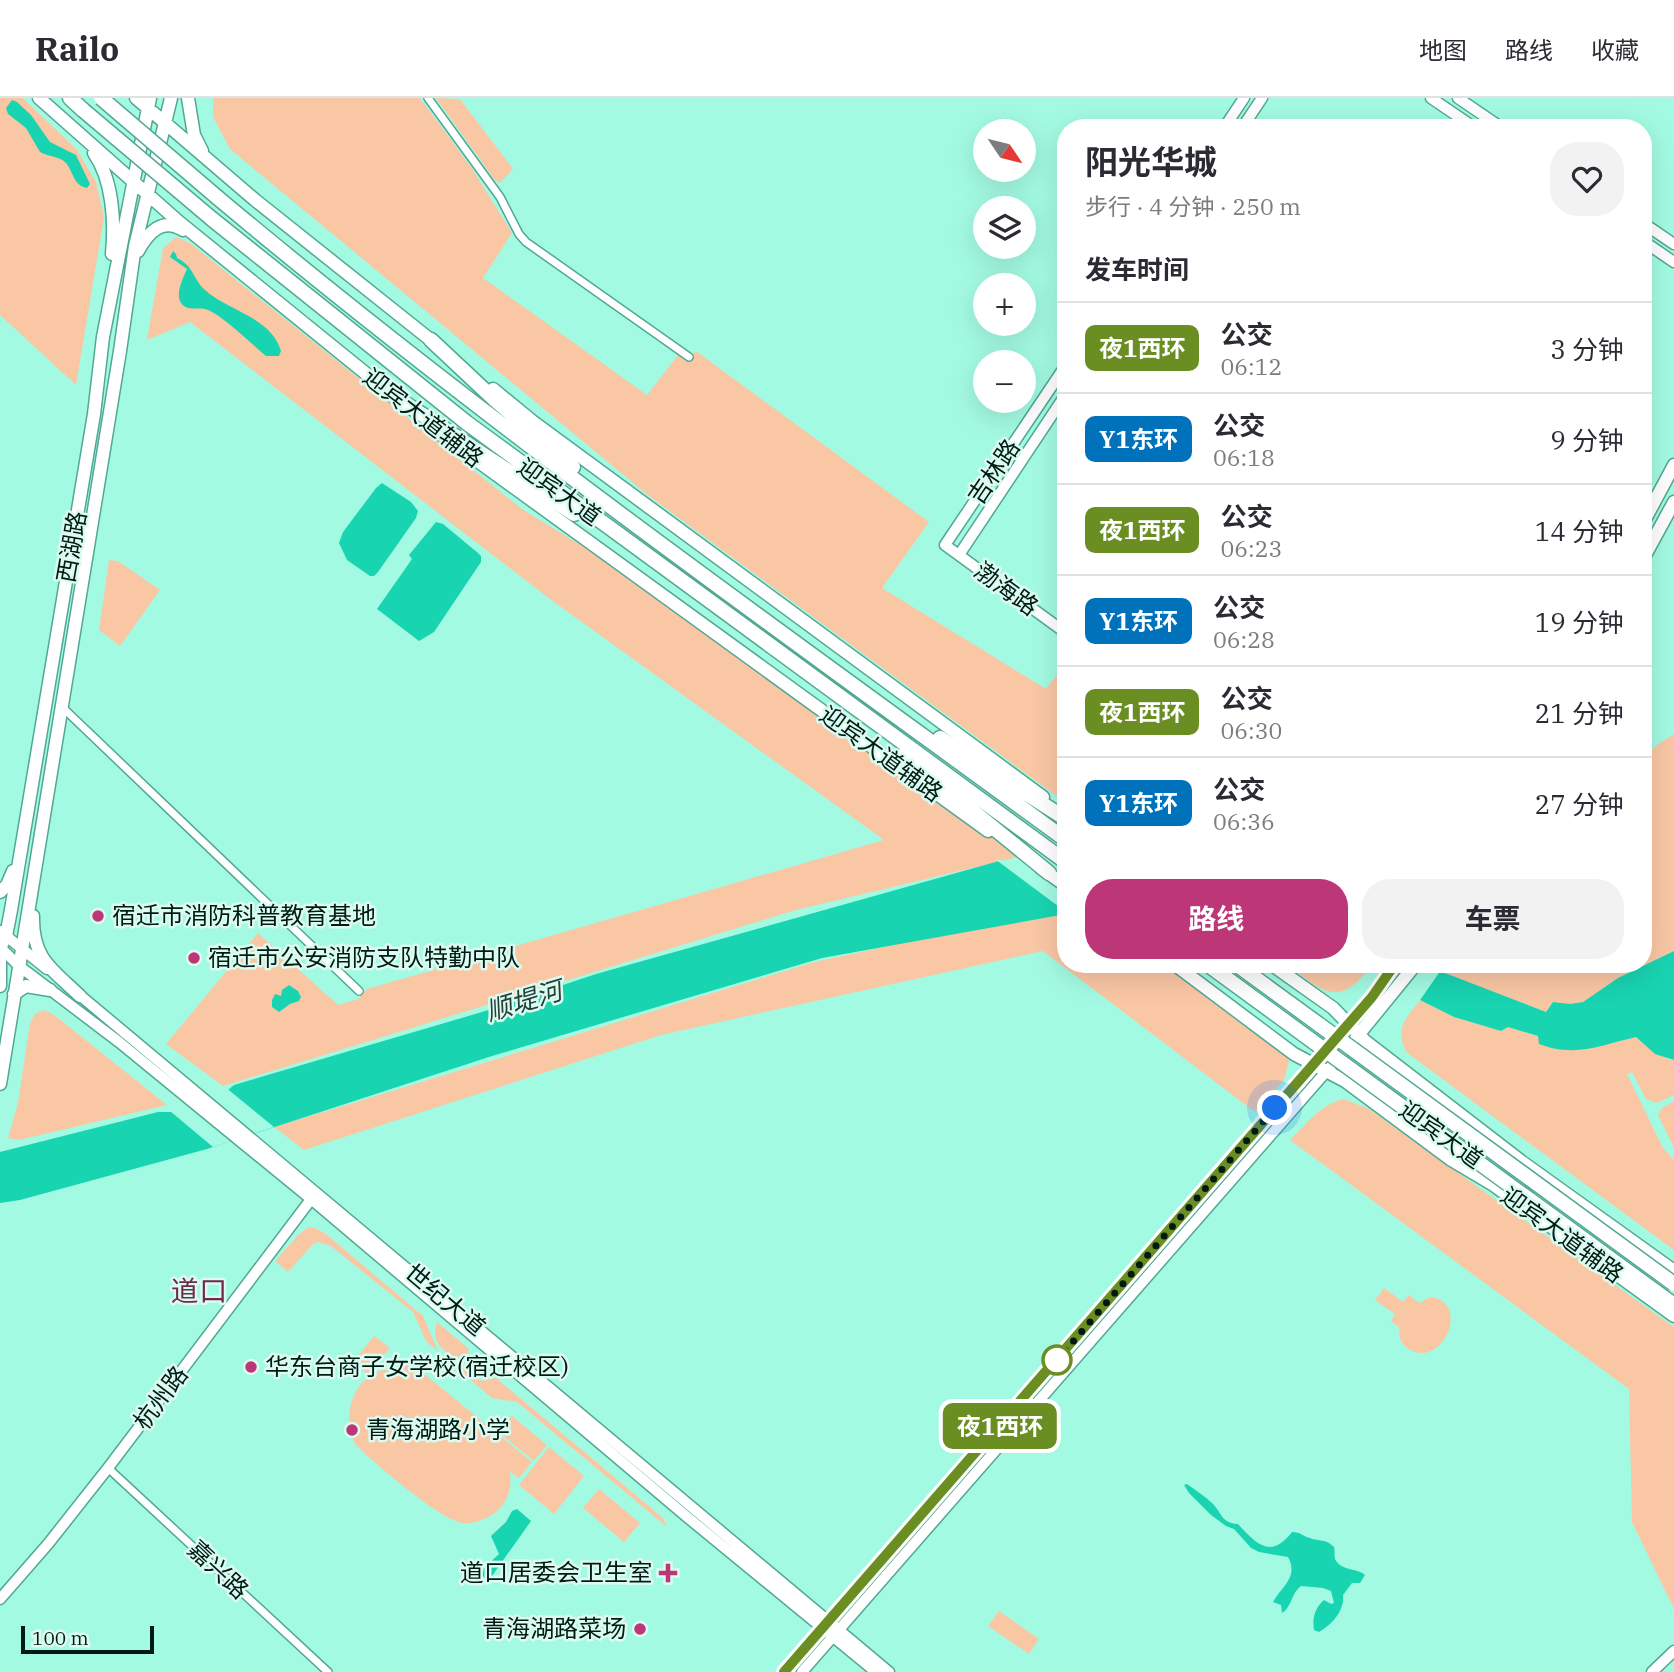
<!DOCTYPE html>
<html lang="zh">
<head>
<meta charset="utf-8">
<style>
  body { margin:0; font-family:"IBM Plex Serif","Noto Sans SC",serif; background:#f2f2f3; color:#2b2b33; height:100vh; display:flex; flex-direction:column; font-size:26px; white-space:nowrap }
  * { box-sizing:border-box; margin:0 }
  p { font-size:23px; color:#7c7c81 }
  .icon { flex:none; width:38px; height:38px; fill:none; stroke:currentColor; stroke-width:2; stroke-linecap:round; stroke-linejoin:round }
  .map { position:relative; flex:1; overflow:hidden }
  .sheet { position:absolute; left:1057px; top:21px; width:595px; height:854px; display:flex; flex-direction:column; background:#fff; border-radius:28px; box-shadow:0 7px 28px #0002 }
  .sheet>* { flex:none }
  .badge { padding:0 14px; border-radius:10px; font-size:24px; line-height:46px }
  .needle { width:46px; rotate:125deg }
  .fabs { position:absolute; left:973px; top:21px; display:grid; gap:14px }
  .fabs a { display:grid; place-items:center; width:63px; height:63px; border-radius:50%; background:#fff; box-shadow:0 7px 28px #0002; font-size:35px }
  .scale { position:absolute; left:21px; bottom:18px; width:133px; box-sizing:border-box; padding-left:7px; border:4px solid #011b14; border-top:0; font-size:19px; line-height:24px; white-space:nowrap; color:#011b14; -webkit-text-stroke:5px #dbfbf1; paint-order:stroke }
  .you { position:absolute; width:35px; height:35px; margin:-18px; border:5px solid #fff; border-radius:50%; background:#1a73e8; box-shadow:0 0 0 10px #1a73e833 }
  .map>.badge { position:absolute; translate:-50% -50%; box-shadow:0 0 0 4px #fff }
  h2 { padding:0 28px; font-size:26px; line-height:63px }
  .round { display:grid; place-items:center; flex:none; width:74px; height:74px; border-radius:28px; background:#f2f2f3 }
  .headline { display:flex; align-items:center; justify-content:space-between; height:119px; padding:0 28px }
  h1 { font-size:33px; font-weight:700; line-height:52px }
  .cta { display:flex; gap:14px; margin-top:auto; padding:14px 28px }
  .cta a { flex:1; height:80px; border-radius:28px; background:#bd3778; color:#fff; font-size:28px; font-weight:700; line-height:80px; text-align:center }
  .cta a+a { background:#f2f2f3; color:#2b2b33 }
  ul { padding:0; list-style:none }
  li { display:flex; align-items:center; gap:21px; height:91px; padding:0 28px; border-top:2px solid #e1e1e2 }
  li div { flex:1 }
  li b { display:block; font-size:26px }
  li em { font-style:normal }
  li .badge { min-width:77px; font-weight:700; text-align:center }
  header { display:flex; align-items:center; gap:42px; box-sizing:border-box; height:98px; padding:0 35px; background:#fff; border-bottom:2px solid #e1e1e2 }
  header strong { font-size:33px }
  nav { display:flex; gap:38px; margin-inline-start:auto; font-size:24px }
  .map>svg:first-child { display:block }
  .green { fill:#fac7a5 }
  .water { fill:#19d4b1 }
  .pier { fill:#a3fae2 }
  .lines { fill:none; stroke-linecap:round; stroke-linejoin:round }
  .street-casing { stroke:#51a893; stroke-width:10 }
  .secondary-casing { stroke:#51a893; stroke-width:13 }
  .primary-casing { stroke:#51a893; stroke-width:15 }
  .highway-casing { stroke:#51a893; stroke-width:17 }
  .street { stroke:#fff; stroke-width:7 }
  .secondary { stroke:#fff; stroke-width:10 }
  .primary { stroke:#fff; stroke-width:12 }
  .highway { stroke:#fff; stroke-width:14 }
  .highway-bridge-casing { stroke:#51a893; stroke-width:17; stroke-linecap:butt }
  .highway-bridge { stroke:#fff; stroke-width:14 }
  .line-casing { stroke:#fff; stroke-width:16 }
  .line { stroke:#6b8e23; stroke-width:10 }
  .walk { stroke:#011b14; stroke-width:7; stroke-dasharray:0 12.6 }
  .poi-dot { fill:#bd3778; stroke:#dbfbf1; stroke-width:2.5 }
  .stop-dot { fill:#fff; stroke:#6b8e23; stroke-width:3.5 }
  .labels { text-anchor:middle; stroke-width:5; stroke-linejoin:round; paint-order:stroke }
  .street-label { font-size:24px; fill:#011b14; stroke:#dbfbf1 }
  .poi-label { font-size:24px; fill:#011b14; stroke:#dbfbf1; text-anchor:start }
  .water-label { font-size:26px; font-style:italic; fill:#264038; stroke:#dbfbf1 }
  .quarter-label { font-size:28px; fill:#6d2b48; stroke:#dbfbf1 }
</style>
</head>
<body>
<header>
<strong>Railo</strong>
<nav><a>地图</a><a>路线</a><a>收藏</a></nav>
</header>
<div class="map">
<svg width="1674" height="1574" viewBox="0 0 1674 1574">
  <rect width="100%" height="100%" fill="#a3fae2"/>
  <!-- green -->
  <path class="green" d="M 0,0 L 23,0 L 77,52 L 96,84 L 104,119 L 76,287 L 0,217 Z
    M 213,0 L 420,0 L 473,72 L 512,135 L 483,180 L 647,297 L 678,257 L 686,262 L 696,253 L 929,424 L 882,490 L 1046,591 L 1066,565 L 1066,705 L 649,398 L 230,51 L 213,19 Z
    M 436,0 L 460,1 L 513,71 L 500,85 L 494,81 Z
    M 176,139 L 190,145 L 522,411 L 686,512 L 1016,751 L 1018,759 L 796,812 L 223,988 L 166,946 L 258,835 L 338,907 L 358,901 L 367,891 L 884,742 L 550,501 L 190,224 L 147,242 L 163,150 Z
    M 109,462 L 118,463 L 160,492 L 120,548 L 99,532 Z
    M 1674,636 L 1674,853 L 1618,880 L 1583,904 L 1570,906 L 1553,904 L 1546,914 L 1445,875 L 1439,875 L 1445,866 L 1643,866 L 1643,661 L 1657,647 Z
    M 1066,810 L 1066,866 L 1175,866 L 1283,947 L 1289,963 L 1284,982 L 1255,1014 L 1043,853 L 661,937 L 304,1052 L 274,1029 L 814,864 Z
    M 1286,866 L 1372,866 C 1339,913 1323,893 1286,866 Z
    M 1420,902 L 1454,919 L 1501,933 L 1508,929 L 1538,938 L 1540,943 L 1620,943 L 1636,939 L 1669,962 L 1674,962 L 1674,997 L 1657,1005 L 1646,1001 L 1632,974 L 1627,976 L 1663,1050 L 1674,1062 L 1674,1152 L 1406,954 C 1395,929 1405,922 1420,902 Z
    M 43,912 L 53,916 L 167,1007 L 19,1042 L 8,1040 L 18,1005 L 30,925 L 35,916 Z
    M 1344,1001 L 1369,1011 L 1674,1229 L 1674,1511 L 1632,1424 L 1629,1291 L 1290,1042 C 1306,1026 1321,1006 1344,1001 Z
    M 1674,1003 L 1674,1050 L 1658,1017 L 1662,1010 Z
    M 309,1129 L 315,1130 L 326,1136 L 423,1218 L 438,1253 L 426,1243 L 413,1214 L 331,1148 L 318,1144 L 313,1146 L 288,1174 L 275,1163 L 298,1137 Z
    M 1384,1190 L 1403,1204 L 1409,1197 L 1419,1205 L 1430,1199 C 1473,1203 1441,1276 1406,1249 C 1400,1244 1398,1237 1400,1230 L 1391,1223 L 1395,1216 L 1375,1202 Z
    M 437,1224 L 469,1251 L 467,1256 L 461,1259 C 443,1257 430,1242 437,1224 Z
    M 374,1238 L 390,1250 L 368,1276 L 353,1264 Z
    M 406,1261 L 532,1364 L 519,1380 L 510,1374 C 512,1390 508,1406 493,1416 C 485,1422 473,1426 463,1425 C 440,1422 373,1364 355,1346 C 339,1315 357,1268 397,1271 Z
    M 448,1263 L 463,1268 L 481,1283 L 496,1280 L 663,1420 L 667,1429 L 517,1304 L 492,1300 Z
    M 512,1318 L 547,1347 L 534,1363 L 498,1334 Z
    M 549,1349 L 584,1378 L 554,1416 L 519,1387 Z
    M 599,1391 L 640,1425 L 624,1444 L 583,1410 Z
    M 999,1513 L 1039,1541 L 1029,1556 L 988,1528 Z"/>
  <!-- water -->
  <path class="water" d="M 12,2 L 17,4 L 31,17 L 50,44 L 76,57 L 90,86 L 87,90 C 73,87 74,75 66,65 C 60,58 48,59 40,54 L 26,30 L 8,16 L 6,10 Z
    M 173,153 L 176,156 L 177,160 C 194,168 192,180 205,192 C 228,213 271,219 281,253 L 279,258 L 266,258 C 254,248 219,214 205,211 C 196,209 185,214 180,203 C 176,194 183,180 187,171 L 170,159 Z
    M 382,385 L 411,404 L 418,413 L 416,420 L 378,474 L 374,478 L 370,478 L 347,462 L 339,445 L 343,434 L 376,390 Z
    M 436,424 L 443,426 L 478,455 L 481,458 L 481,464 L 434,534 L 419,543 L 377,511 L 412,461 L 409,457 Z
    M 1066,760 L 1066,816 L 822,860 L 492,958 L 207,1051 L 20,1102 L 0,1105 L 0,1054 L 158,1014 L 171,1014 L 228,992 L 234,987 L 482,914 L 596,876 L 999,763 L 1021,769 Z
    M 1674,853 L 1674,962 L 1655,956 L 1636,939 C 1601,947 1575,960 1539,946 L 1538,938 L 1508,929 L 1501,933 L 1454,919 L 1420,902 L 1378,866 L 1445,875 L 1546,914 L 1553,904 L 1570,906 L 1583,904 L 1618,880 Z
    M 289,887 L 298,893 L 301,899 L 299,903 L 290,906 L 279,914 L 272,909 L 272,902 L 275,896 L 281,898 L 282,892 Z
    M 1187,1386 C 1195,1392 1205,1398 1212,1405 C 1222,1415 1221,1425 1238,1426 C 1257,1447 1271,1461 1292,1434 C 1301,1434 1302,1438 1310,1440 C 1320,1444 1325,1440 1334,1449 C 1335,1453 1334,1457 1335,1461 C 1340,1473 1358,1470 1365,1477 L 1360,1485 L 1352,1485 L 1343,1497 C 1345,1512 1332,1527 1319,1534 L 1314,1532 C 1312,1520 1315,1510 1324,1502 L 1331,1506 L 1334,1505 L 1331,1493 L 1323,1490 L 1301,1488 C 1291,1495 1292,1509 1282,1515 L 1281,1507 L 1273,1504 C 1282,1488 1299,1479 1288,1459 L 1259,1454 L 1251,1450 L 1234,1431 L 1226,1428 L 1211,1417 L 1189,1395 L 1184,1387 Z
    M 517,1411 L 531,1423 L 492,1478 L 485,1480 L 482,1477 L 484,1470 L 499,1456 L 491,1438 L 506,1424 L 512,1413 Z"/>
  <!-- pier -->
  <path class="pier" d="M 1066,757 L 1066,814 L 995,761 L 1021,765 Z
    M 1374,866 L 1431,866 L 1441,872 L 1418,905 Z
    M 225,989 L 274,1029 L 213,1049 L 170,1013 Z"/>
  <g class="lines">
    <defs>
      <path id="street" d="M 428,0 L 500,99 L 519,136 L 526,144 L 689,259
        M 61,608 L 359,893
        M 108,1370 L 328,1574"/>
      <path id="secondary" d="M 1431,0 L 1475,30
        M 1458,0 L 1502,30
        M 1224,30 L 1244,0
        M 1242,30 L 1262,0
        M 1643,125 L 1674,146
        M 1643,143 L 1674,164
        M 1066,267 L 945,447 L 1066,535
        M 959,457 L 1066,296
        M 0,833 L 47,871
        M 0,849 L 19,868 L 119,944 L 311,1101 L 686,1418 L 876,1574
        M 76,894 L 889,1574
        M 0,1501 L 48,1446 L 108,1370 L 315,1096
        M 784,1574 L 948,1388 L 1348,926
        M 802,1574 L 1359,936
        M 1652,1574 L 1674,1553"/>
      <path id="primary" d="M 39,0 L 179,124 L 401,304
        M 136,0 L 255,102 L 437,247
        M 188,0 L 194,37 L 202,53
        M 94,55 C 113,82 115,124 112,156
        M 138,153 C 148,134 163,119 183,132
        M 493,291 L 532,323 L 1043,699
        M 439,335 L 988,733
        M 1643,425 L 1674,367
        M 1643,461 L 1674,404
        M 1041,770 L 1066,788
        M 0,794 L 7,787 L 13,773
        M 33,818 C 32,861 52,871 80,898
        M 1174,866 L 1294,956 L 1345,983 L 1450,1061 L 1492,1086 L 1674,1218
        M 1271,866 L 1333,910 L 1365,943 L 1522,1064 L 1674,1173
        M 0,888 L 0,850 L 6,838 L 11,812 L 94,316 L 103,239 L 150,0
        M 14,896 L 26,888 L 50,892
        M 1348,926 L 1372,899 L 1395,866
        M 1359,936 L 1416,866
        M 0,986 L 120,253 L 135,148 L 171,0"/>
      <path id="highway" d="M 70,0 L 83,12
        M 218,100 C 490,328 780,533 1066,742
        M 212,121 L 467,325 L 1066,764
        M 431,242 L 495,302 L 573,369
        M 394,298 L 574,416
        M 940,640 L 1066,721
        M 904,657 L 1049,775
        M 1236,866 L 1321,928
        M 1530,1102 L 1674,1207"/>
    </defs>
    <!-- street casing -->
    <use href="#street" class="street-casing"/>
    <!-- secondary casing -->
    <use href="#secondary" class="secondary-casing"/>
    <!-- primary casing -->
    <use href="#primary" class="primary-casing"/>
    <!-- highway casing -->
    <use href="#highway" class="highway-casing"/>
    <!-- street -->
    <use href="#street" class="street"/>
    <!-- secondary -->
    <use href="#secondary" class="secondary"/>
    <!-- primary -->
    <use href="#primary" class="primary"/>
    <!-- highway -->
    <use href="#highway" class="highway"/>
    <defs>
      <path id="highway-bridge" d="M 101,0 L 218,100
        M 83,12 L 212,121
        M 1207,866 L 1530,1102
        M 1321,928 L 1674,1186"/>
    </defs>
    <!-- highway-bridge casing -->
    <use href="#highway-bridge" class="highway-bridge-casing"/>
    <!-- highway-bridge -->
    <use href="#highway-bridge" class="highway-bridge"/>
  </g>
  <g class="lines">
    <defs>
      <path id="line" d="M 784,1574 L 1372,899 L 1395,866"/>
    </defs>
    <!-- line casing -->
    <use href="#line" class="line-casing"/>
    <!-- line -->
    <use href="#line" class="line"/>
    <!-- walk -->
    <path class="walk" d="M 1057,1262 L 1275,1010"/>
  </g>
  <!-- markers -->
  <g class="poi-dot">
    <circle cx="98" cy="818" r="7"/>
    <circle cx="194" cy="860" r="7"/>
    <circle cx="251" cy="1269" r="7"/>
    <circle cx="352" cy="1332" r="7"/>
    <path d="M664.5 1464.5h7v7h7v7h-7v7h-7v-7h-7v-7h7z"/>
    <circle cx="640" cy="1531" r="7"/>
  </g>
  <circle class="stop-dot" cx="1057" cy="1262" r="14"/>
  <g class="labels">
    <!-- street labels -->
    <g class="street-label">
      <text transform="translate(423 320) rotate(38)" y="8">迎宾大道辅路</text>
      <text transform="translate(994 374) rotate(-56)" y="8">吉林路</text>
      <text transform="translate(559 394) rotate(36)" y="8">迎宾大道</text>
      <text transform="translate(72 449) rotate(-80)" y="8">西湖路</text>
      <text transform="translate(1006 491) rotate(36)" y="8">渤海路</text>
      <text transform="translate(881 656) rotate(36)" y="8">迎宾大道辅路</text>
      <text transform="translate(1441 1037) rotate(36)" y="8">迎宾大道</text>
      <text transform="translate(1562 1137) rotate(36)" y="8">迎宾大道辅路</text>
      <text transform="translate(445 1202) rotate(40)" y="8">世纪大道</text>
      <text transform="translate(161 1300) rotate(-53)" y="8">杭州路</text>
      <text transform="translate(218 1472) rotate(43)" y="8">嘉兴路</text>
    </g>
    <!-- poi labels -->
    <g class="poi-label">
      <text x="112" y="826">宿迁市消防科普教育基地</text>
      <text x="208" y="868">宿迁市公安消防支队特勤中队</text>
      <text x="265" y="1277">华东台商子女学校(宿迁校区)</text>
      <text x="366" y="1340">青海湖路小学</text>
      <text x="652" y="1483" text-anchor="end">道口居委会卫生室</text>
      <text x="626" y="1539" text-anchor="end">青海湖路菜场</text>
    </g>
    <!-- water labels -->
    <g class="water-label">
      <text transform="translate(524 903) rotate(-17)" y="9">顺堤河</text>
    </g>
    <!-- quarter labels -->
    <g class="quarter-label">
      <text x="199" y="1203">道口</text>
    </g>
  </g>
</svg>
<div class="fabs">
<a><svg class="needle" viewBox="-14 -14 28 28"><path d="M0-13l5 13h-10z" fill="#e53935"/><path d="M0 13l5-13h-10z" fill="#7c7c81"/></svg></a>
<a><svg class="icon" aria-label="layers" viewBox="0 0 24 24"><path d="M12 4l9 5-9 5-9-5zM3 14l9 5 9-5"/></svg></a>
<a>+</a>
<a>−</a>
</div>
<div class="scale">100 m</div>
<div class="you" style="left:1275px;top:1010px"></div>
<b class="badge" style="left:1000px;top:1328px;background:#6b8e23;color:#fff">夜1西环</b>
<section class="sheet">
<div class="headline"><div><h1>阳光华城</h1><p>步行 · 4 分钟 · 250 m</p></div><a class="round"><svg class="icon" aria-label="heart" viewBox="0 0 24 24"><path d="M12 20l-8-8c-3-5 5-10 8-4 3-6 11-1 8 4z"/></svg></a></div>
<h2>发车时间</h2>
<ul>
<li><span class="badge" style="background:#6b8e23;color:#fff">夜1西环</span><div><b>公交</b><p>06:12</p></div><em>3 分钟</em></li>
<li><span class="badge" style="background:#0072bc;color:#fff">Y1东环</span><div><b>公交</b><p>06:18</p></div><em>9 分钟</em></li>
<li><span class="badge" style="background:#6b8e23;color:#fff">夜1西环</span><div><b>公交</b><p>06:23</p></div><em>14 分钟</em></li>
<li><span class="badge" style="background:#0072bc;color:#fff">Y1东环</span><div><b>公交</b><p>06:28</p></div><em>19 分钟</em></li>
<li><span class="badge" style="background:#6b8e23;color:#fff">夜1西环</span><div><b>公交</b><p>06:30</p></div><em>21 分钟</em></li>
<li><span class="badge" style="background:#0072bc;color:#fff">Y1东环</span><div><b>公交</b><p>06:36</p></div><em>27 分钟</em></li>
</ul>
<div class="cta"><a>路线</a><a>车票</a></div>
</section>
</div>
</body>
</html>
